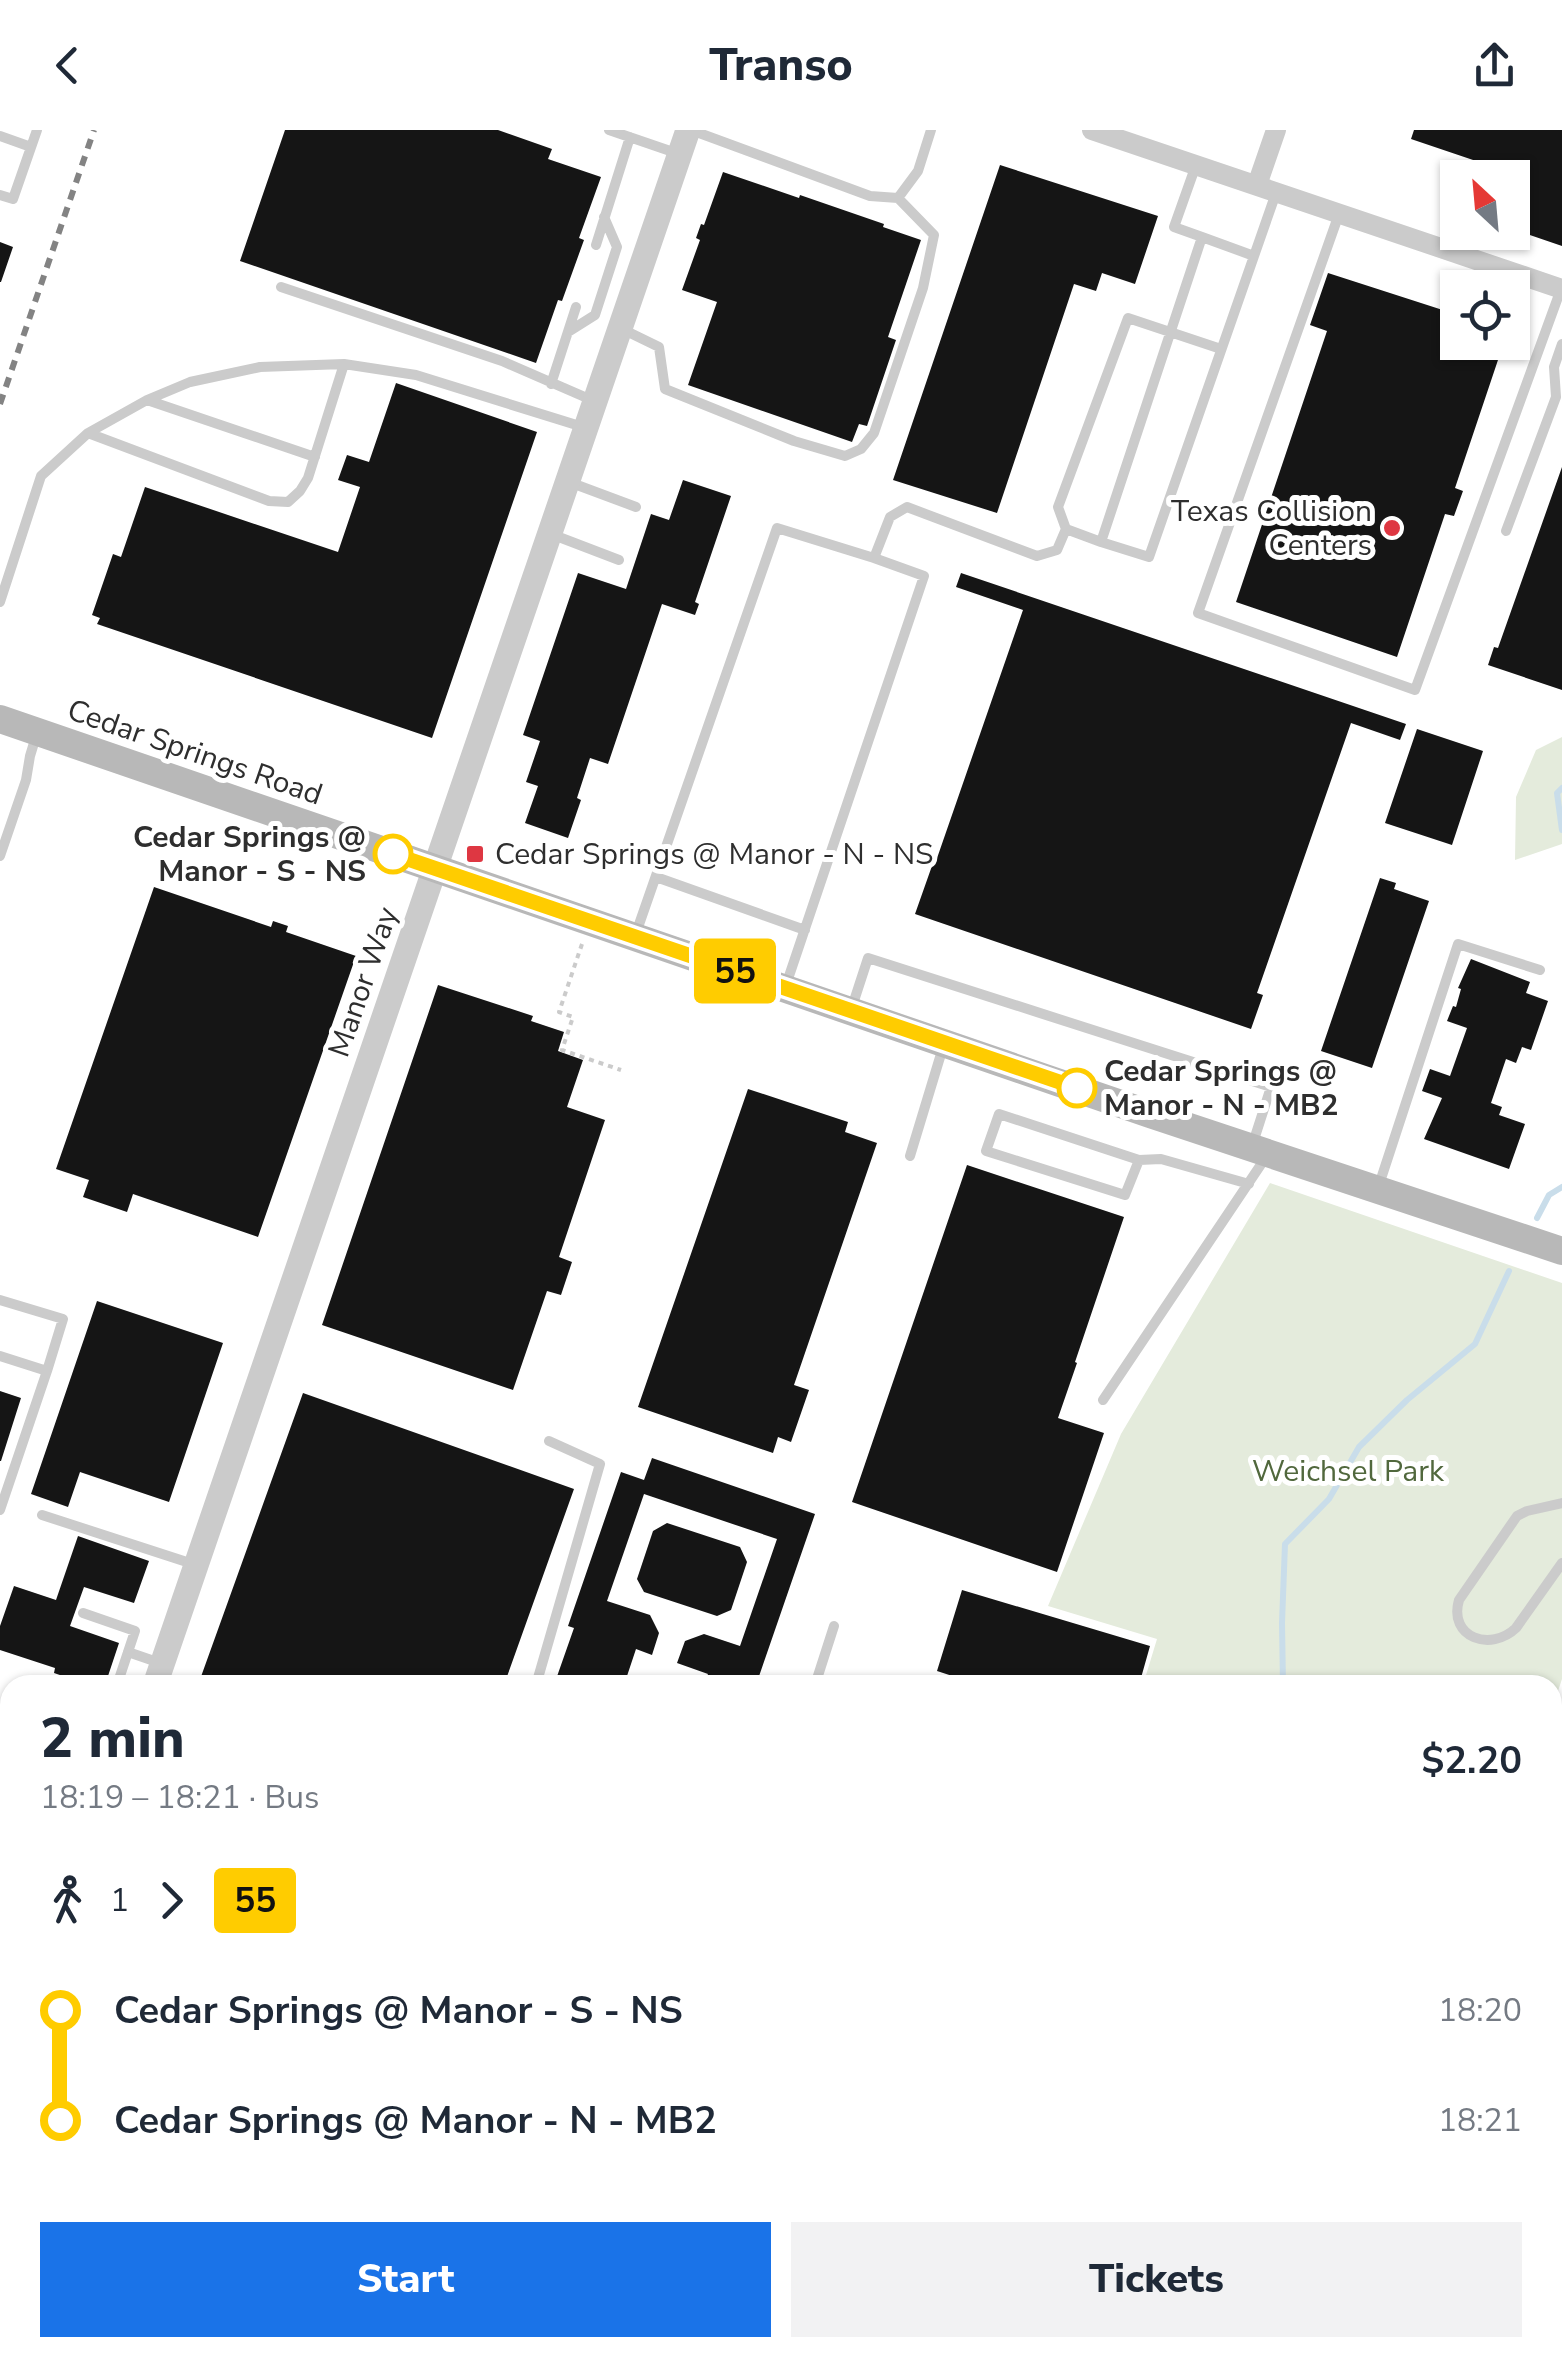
<!DOCTYPE html>
<html lang="en">
<head>
<meta charset="utf-8">
<style>
  body { margin:0; font-family:"Nunito Sans",sans-serif; background:#f2f2f3; color:#1f2937; height:100vh; display:flex; flex-direction:column; font-size:38px; white-space:nowrap }
  * { box-sizing:border-box; margin:0 }
  p { font-size:32px; color:#747a83 }
  .icon { flex:none; width:55px; height:55px; fill:none; stroke:currentColor; stroke-width:2; stroke-linecap:round; stroke-linejoin:round }
  .map { position:relative; flex:1; overflow:hidden }
  .details { position:absolute; left:0px; top:1545px; width:1562px; height:682px; display:flex; flex-direction:column; background:#fff; border-radius:30px 30px 0 0; box-shadow:0 2px 8px #0004 }
  .details>* { flex:none }
  .badge { padding:0 20px; border-radius:8px; font-size:35px; line-height:65px }
  .needle { width:65px; rotate:334deg }
  .fabs { position:absolute; left:1440px; top:30px; display:grid; gap:20px }
  .fabs a { display:grid; place-items:center; width:90px; height:90px; border-radius:0px; background:#fff; box-shadow:0 2px 8px #0004; font-size:50px }
  .map>.badge { position:absolute; translate:-50% -50%; box-shadow:0 0 0 5px #fff }
  .legs { display:flex; align-items:center; gap:15px; height:110px; padding:0 40px; font-size:32px }
  .legs p { margin-inline-start:auto }
  .headline { display:flex; align-items:center; justify-content:space-between; height:170px; padding:0 40px }
  h1 { font-size:55px; font-weight:800; line-height:75px }
  .button { display:flex; gap:20px; margin-top:auto; padding:20px 40px }
  .button a { flex:1; height:115px; border-radius:0px; background:#1a73e8; color:#fff; font-size:40px; font-weight:800; line-height:115px; text-align:center }
  .button a+a { background:#f2f2f3; color:#1f2937 }
  ul { padding:0 40px; list-style:none }
  li { display:flex; align-items:center; gap:35px; height:110px; font-size:38px }
  li i { display:grid; place-items:center; width:15px; height:100%; margin:0 12px; background:currentColor }
  li i::after { content:''; width:25px; height:25px; margin:-12px; border:8px solid; border-radius:50%; background:#fff }
  li p { margin-inline-start:auto }
  li:first-child i { background:linear-gradient(#0000 50%,currentColor 0) }
  li:last-child i { background:linear-gradient(currentColor 50%,#0000 0) }
  header { display:flex; justify-content:space-between; align-items:center; height:130px; padding:0 40px; background:#fff; font-size:45px; font-weight:800 }
  .map>svg:first-child { display:block }
  .green { fill:#e4ebdc }
  .lines { fill:none; stroke-linecap:round; stroke-linejoin:round }
  .stream { stroke:#c9ddea; stroke-width:6 }
  .building { fill:#151515 }
  .path { stroke:#cbcbcb; stroke-width:4; stroke-dasharray:5 5; stroke-linecap:butt }
  .service { stroke:#cbcbcb; stroke-width:10 }
  .minor { stroke:#cbcbcb; stroke-width:20 }
  .tertiary { stroke:#cbcbcb; stroke-width:25 }
  .secondary { stroke:#b8b8b8; stroke-width:28 }
  .tram { stroke:#838383; stroke-width:2.5 }
  .rail { stroke:#838383; stroke-width:6; stroke-dasharray:10 8; stroke-linecap:butt }
  .line-1-casing { stroke:#fff; stroke-width:22 }
  .line-1 { stroke:#fc0; stroke-width:15 }
  .poi-dot { fill:#de3742; stroke:#fff; stroke-width:4 }
  .stop-1-dot { fill:#fff; stroke:#fc0; stroke-width:5 }
  .labels { text-anchor:middle; stroke-width:10; stroke-linejoin:round; paint-order:stroke }
  .poi-label { font-size:30px; fill:#2e2e2e; stroke:#fff; text-anchor:end }
  .street-label { font-size:30px; fill:#2e2e2e; stroke:#fff }
  .stop-label { font-size:30px; font-weight:bold; fill:#2e2e2e; stroke:#fff; text-anchor:end }
  .park-label { font-size:30px; fill:#51683d; stroke:#fff }
</style>
</head>
<body>
<header><svg class="icon" aria-label="back" viewBox="0 0 24 24"><path d="M15 5l-7 7 7 7"/></svg>Transo<svg class="icon" aria-label="share" viewBox="0 0 24 24"><path d="M12 15V3M7 8l5-5 5 5M5 13v7h14v-7"/></svg></header>
<div class="map">
<svg width="1562" height="2226" viewBox="0 0 1562 2226">
  <rect width="100%" height="100%" fill="#fff"/>
  <!-- green -->
  <path class="green" d="M 1562,607 L 1562,714 L 1515,730 L 1516,667 L 1536,620 Z
    M 1270,1053 L 1562,1153 L 1562,1549 L 1553,1576 L 1552,1555 L 1143,1555 L 1157,1509 L 1048,1476 L 1121,1304 Z
    M 1240,2218 L 1419,2218 L 1416,2226 L 1237,2226 Z"/>
  <g class="lines">
    <!-- stream -->
    <path class="stream" d="M 1562,658 L 1557,663 L 1562,700
      M 1537,1088 L 1549,1065 L 1562,1057
      M 1283,1555 L 1282,1493 L 1285,1414 L 1329,1369 L 1359,1317 L 1407,1270 L 1475,1214 L 1509,1141
      M 1367,2226 L 1370,2218"/>
  </g>
  <!-- building -->
  <path class="building" d="M 285,0 L 498,0 L 552,19 L 548,29 L 601,47 L 579,108 L 584,110 L 562,171 L 558,170 L 536,233 L 240,131 Z
    M 1414,0 L 1562,0 L 1562,116 L 1512,99 L 1512,48 L 1473,48 L 1479,32 L 1411,9 Z
    M 1000,35 L 1158,86 L 1135,154 L 1102,143 L 1096,161 L 1074,154 L 997,383 L 893,350 Z
    M 723,42 L 799,68 L 800,65 L 884,94 L 883,97 L 921,110 L 888,207 L 896,210 L 867,296 L 859,294 L 852,312 L 688,255 L 717,172 L 682,160 L 700,110 L 696,108 L 701,94 L 704,95 Z
    M 0,112 L 13,117 L 1,152 L 0,152 Z
    M 1328,143 L 1452,183 L 1451,186 L 1458,188 L 1458,212 L 1501,212 L 1499,220 L 1501,221 L 1455,358 L 1463,361 L 1454,386 L 1445,384 L 1397,527 L 1236,472 L 1327,201 L 1310,195 Z
    M 396,253 L 537,302 L 432,608 L 97,494 L 100,488 L 92,485 L 113,424 L 121,427 L 145,357 L 338,422 L 360,357 L 338,350 L 347,325 L 369,332 Z
    M 1562,337 L 1562,560 L 1488,535 L 1494,517 L 1498,518 Z
    M 683,350 L 731,366 L 695,472 L 699,474 L 695,485 L 662,474 L 608,634 L 590,628 L 577,668 L 581,670 L 568,708 L 525,693 L 538,656 L 526,652 L 540,611 L 523,605 L 578,443 L 626,459 L 651,384 L 669,390 Z
    M 961,443 L 1406,594 L 1400,610 L 1351,593 L 1257,863 L 1263,865 L 1251,899 L 915,784 L 933,733 L 935,734 L 1023,480 L 956,457 Z
    M 1417,599 L 1483,621 L 1452,715 L 1385,693 Z
    M 1380,748 L 1396,753 L 1394,759 L 1429,771 L 1372,938 L 1321,921 Z
    M 154,757 L 271,797 L 273,791 L 288,796 L 286,802 L 356,826 L 258,1107 L 133,1064 L 127,1082 L 83,1067 L 89,1050 L 56,1039 Z
    M 1471,829 L 1530,852 L 1526,863 L 1548,871 L 1531,920 L 1522,917 L 1516,933 L 1506,929 L 1491,973 L 1502,977 L 1499,985 L 1525,994 L 1509,1039 L 1424,1009 L 1442,968 L 1422,961 L 1430,939 L 1450,946 L 1467,898 L 1447,891 L 1453,876 L 1456,877 L 1461,859 L 1458,858 Z
    M 438,855 L 533,886 L 531,891 L 564,902 L 558,921 L 583,930 L 567,977 L 605,990 L 559,1127 L 572,1132 L 561,1165 L 547,1161 L 513,1260 L 322,1195 Z
    M 748,959 L 848,992 L 845,1002 L 877,1013 L 794,1255 L 809,1260 L 791,1312 L 778,1307 L 773,1323 L 638,1277 Z
    M 967,1035 L 1124,1087 L 1075,1232 L 1077,1233 L 1058,1288 L 1104,1303 L 1057,1442 L 852,1372 Z
    M 97,1171 L 223,1213 L 169,1372 L 80,1342 L 68,1377 L 31,1364 Z
    M 0,1261 L 21,1268 L 1,1331 L 0,1331 Z
    M 303,1263 L 574,1359 L 504,1555 L 198,1555 Z
    M 652,1328 L 815,1384 L 756,1555 L 695,1555 L 697,1550 L 704,1553 L 708,1544 L 677,1533 L 685,1511 L 704,1504 L 740,1516 L 777,1409 L 644,1364 L 607,1471 L 650,1485 L 659,1503 L 652,1525 L 636,1519 L 624,1555 L 554,1555 L 574,1498 L 568,1496 L 621,1342 L 644,1350 Z
    M 667,1393 L 740,1417 L 747,1432 L 731,1480 L 717,1486 L 644,1462 L 637,1449 L 653,1401 Z
    M 78,1406 L 149,1431 L 134,1473 L 84,1457 L 70,1496 L 119,1513 L 105,1555 L 89,1555 L 54,1543 L 55,1538 L 0,1520 L 0,1496 L 14,1456 L 56,1470 Z
    M 962,1460 L 1150,1516 L 1139,1555 L 980,1555 L 937,1541 Z
    M 0,1755 L 10,1759 L 1,1790 L 0,1790 Z
    M 0,1923 L 10,1927 L 10,1980 L 0,1976 Z
    M 155,2218 L 228,2218 L 225,2226 L 166,2226 L 154,2222 Z
    M 312,2218 L 355,2218 L 363,2220 L 361,2226 L 316,2226 L 318,2220 Z
    M 495,2218 L 590,2218 L 587,2226 L 492,2226 Z
    M 634,2218 L 654,2218 L 677,2226 L 629,2226 Z
    M 689,2218 L 796,2218 L 793,2226 L 686,2226 Z
    M 844,2218 L 963,2218 L 960,2226 L 841,2226 Z
    M 1446,2218 L 1467,2218 L 1473,2220 L 1471,2226 L 1443,2226 Z"/>
  <g class="lines">
    <!-- path -->
    <path class="path" d="M 582,814 L 559,882 L 573,887 L 562,920 L 621,940"/>
    <!-- service -->
    <path class="service" d="M 609,0 L 679,24
      M 691,0 L 870,66 L 898,68 L 918,41 L 931,0
      M 0,6 L 31,17
      M 1196,35 L 1174,97 L 1202,107 L 1101,412 L 1149,427 L 1276,63
      M 0,65 L 13,69 L 37,0
      M 1339,84 L 1198,483 L 1415,560 L 1561,159
      M 1202,107 L 1254,126
      M 596,115 L 630,7
      M 281,157 L 502,231 L 594,271
      M 622,199 L 659,217 L 665,259 L 794,311 L 845,326 L 861,319 L 874,303 L 923,158 L 934,105 L 898,68
      M 568,202 L 595,185 L 617,117 L 604,87
      M 551,254 L 576,177
      M 147,270 L 315,327
      M 88,303 L 269,371 L 288,372 L 300,361 L 308,348 L 344,234
      M 569,352 L 636,377
      M 1066,399 L 1101,412
      M 1506,401 L 1556,267 L 1554,237 L 1562,214
      M 551,404 L 619,430
      M 0,472 L 41,346 L 88,303 L 147,270 L 190,252 L 260,237 L 344,234 L 416,245 L 583,297
      M 0,726 L 26,650 L 30,626 L 37,603
      M 656,747 L 805,800
      M 635,806 L 777,398 L 874,428
      M 786,855 L 924,446 L 874,428 L 890,387 L 907,377 L 1037,426 L 1057,420 L 1066,399 L 1058,377 L 1128,188 L 1221,219
      M 852,877 L 868,828 L 1271,957 L 1252,1016
      M 910,1026 L 944,914
      M 1139,1030 L 1125,1065 L 986,1021 L 999,984 L 1139,1030 L 1161,1029 L 1249,1054
      M 1378,1058 L 1458,814 L 1540,840
      M 0,1170 L 63,1189 L 47,1241
      M 0,1226 L 47,1241 L 0,1380
      M 1103,1270 L 1268,1024
      M 1562,1373 L 1527,1381 L 1517,1386 L 1459,1470 C 1448,1508 1491,1522 1516,1498 L 1562,1433
      M 42,1385 L 193,1434
      M 83,1483 L 135,1501 L 117,1555
      M 128,1522 L 160,1533
      M 536,1555 L 600,1334 L 549,1311
      M 815,1555 L 834,1496
      M 433,2218 L 455,2225 L 458,2218
      M 808,2224 L 810,2218
      M 598,2226 L 602,2218"/>
    <!-- minor -->
    <path class="minor" d="M 1092,0 L 1562,159
      M 1257,55 L 1276,0
      M 276,2226 L 279,2218
      M 1132,2226 L 1135,2218"/>
    <!-- tertiary -->
    <path class="tertiary" d="M 155,1555 L 688,0
      M 0,2225 L 10,2196"/>
    <!-- secondary -->
    <path class="secondary" d="M 0,589 L 1150,984 L 1562,1121
      M 0,1638 L 10,1641
      M 1552,2113 L 1562,2116"/>
    <!-- tram -->
    <path class="tram" d="M 0,1684 L 10,1687
      M 1552,2195 L 1562,2197"/>
    <!-- rail -->
    <path class="rail" d="M 0,274 L 94,0"/>
  </g>
  <g class="lines">
    <defs>
      <path id="line-1" d="M 393,724 L 1077,958"/>
    </defs>
    <!-- line-1 casing -->
    <use href="#line-1" class="line-1-casing"/>
    <!-- line-1 -->
    <use href="#line-1" class="line-1"/>
  </g>
  <!-- markers -->
  <g class="poi-dot">
    <circle cx="1392" cy="398" r="10"/>
    <rect x="465" y="714" width="20" height="20" rx="5"/>
  </g>
  <g class="stop-1-dot">
    <circle cx="393" cy="724" r="18"/>
    <circle cx="1077" cy="958" r="18"/>
  </g>
  <g class="labels">
    <!-- poi labels -->
    <g class="poi-label">
      <text x="1372" y="391">Texas Collision<tspan x="1372" dy="34">Centers</tspan></text>
      <text x="495" y="734" text-anchor="start">Cedar Springs @ Manor - N - NS</text>
    </g>
    <!-- street labels -->
    <g class="street-label">
      <text transform="translate(195 622) rotate(19)" y="10">Cedar Springs Road</text>
      <text transform="translate(363 852) rotate(-71)" y="10">Manor Way</text>
    </g>
    <!-- stop labels -->
    <g class="stop-label">
      <text x="366" y="717">Cedar Springs @<tspan x="366" dy="34">Manor - S - NS</tspan></text>
      <text x="1104" y="951" text-anchor="start">Cedar Springs @<tspan x="1104" dy="34">Manor - N - MB2</tspan></text>
    </g>
    <!-- park labels -->
    <g class="park-label">
      <text x="1348" y="1351">Weichsel Park</text>
    </g>
  </g>
</svg>
<div class="fabs">
<a><svg class="needle" viewBox="-14 -14 28 28"><path d="M0-13l5 13h-10z" fill="#e53935"/><path d="M0 13l5-13h-10z" fill="#747a83"/></svg></a>
<a><svg class="icon" aria-label="locate" viewBox="0 0 24 24"><circle cx="12" cy="12" r="6"/><path d="M12 2v4M12 18v4M2 12h4M18 12h4"/></svg></a>
</div>
<b class="badge" style="left:735px;top:841px;background:#fc0;color:#111">55</b>
<section class="details">
<div class="headline"><div><h1>2 min</h1><p>18:19 – 18:21 · Bus</p></div><b>$2.20</b></div>
<div class="legs"><svg class="icon" aria-label="walk" viewBox="0 0 24 24"><circle cx="13" cy="4" r="2"/><path d="M13 8l-2 6 4 7M11 14l-3 7M7 12l3-4h3l4 4"/></svg>1<svg class="icon" aria-label="forward" viewBox="0 0 24 24"><path d="M9 5l7 7-7 7"/></svg><b class="badge" style="background:#fc0;color:#111">55</b></div>
<ul>
<li><i style="color:#fc0"></i><b>Cedar Springs @ Manor - S - NS</b><p>18:20</p></li>
<li><i style="color:#fc0"></i><b>Cedar Springs @ Manor - N - MB2</b><p>18:21</p></li>
</ul>
<div class="button"><a>Start</a><a>Tickets</a></div>
</section>
</div>
</body>
</html>
